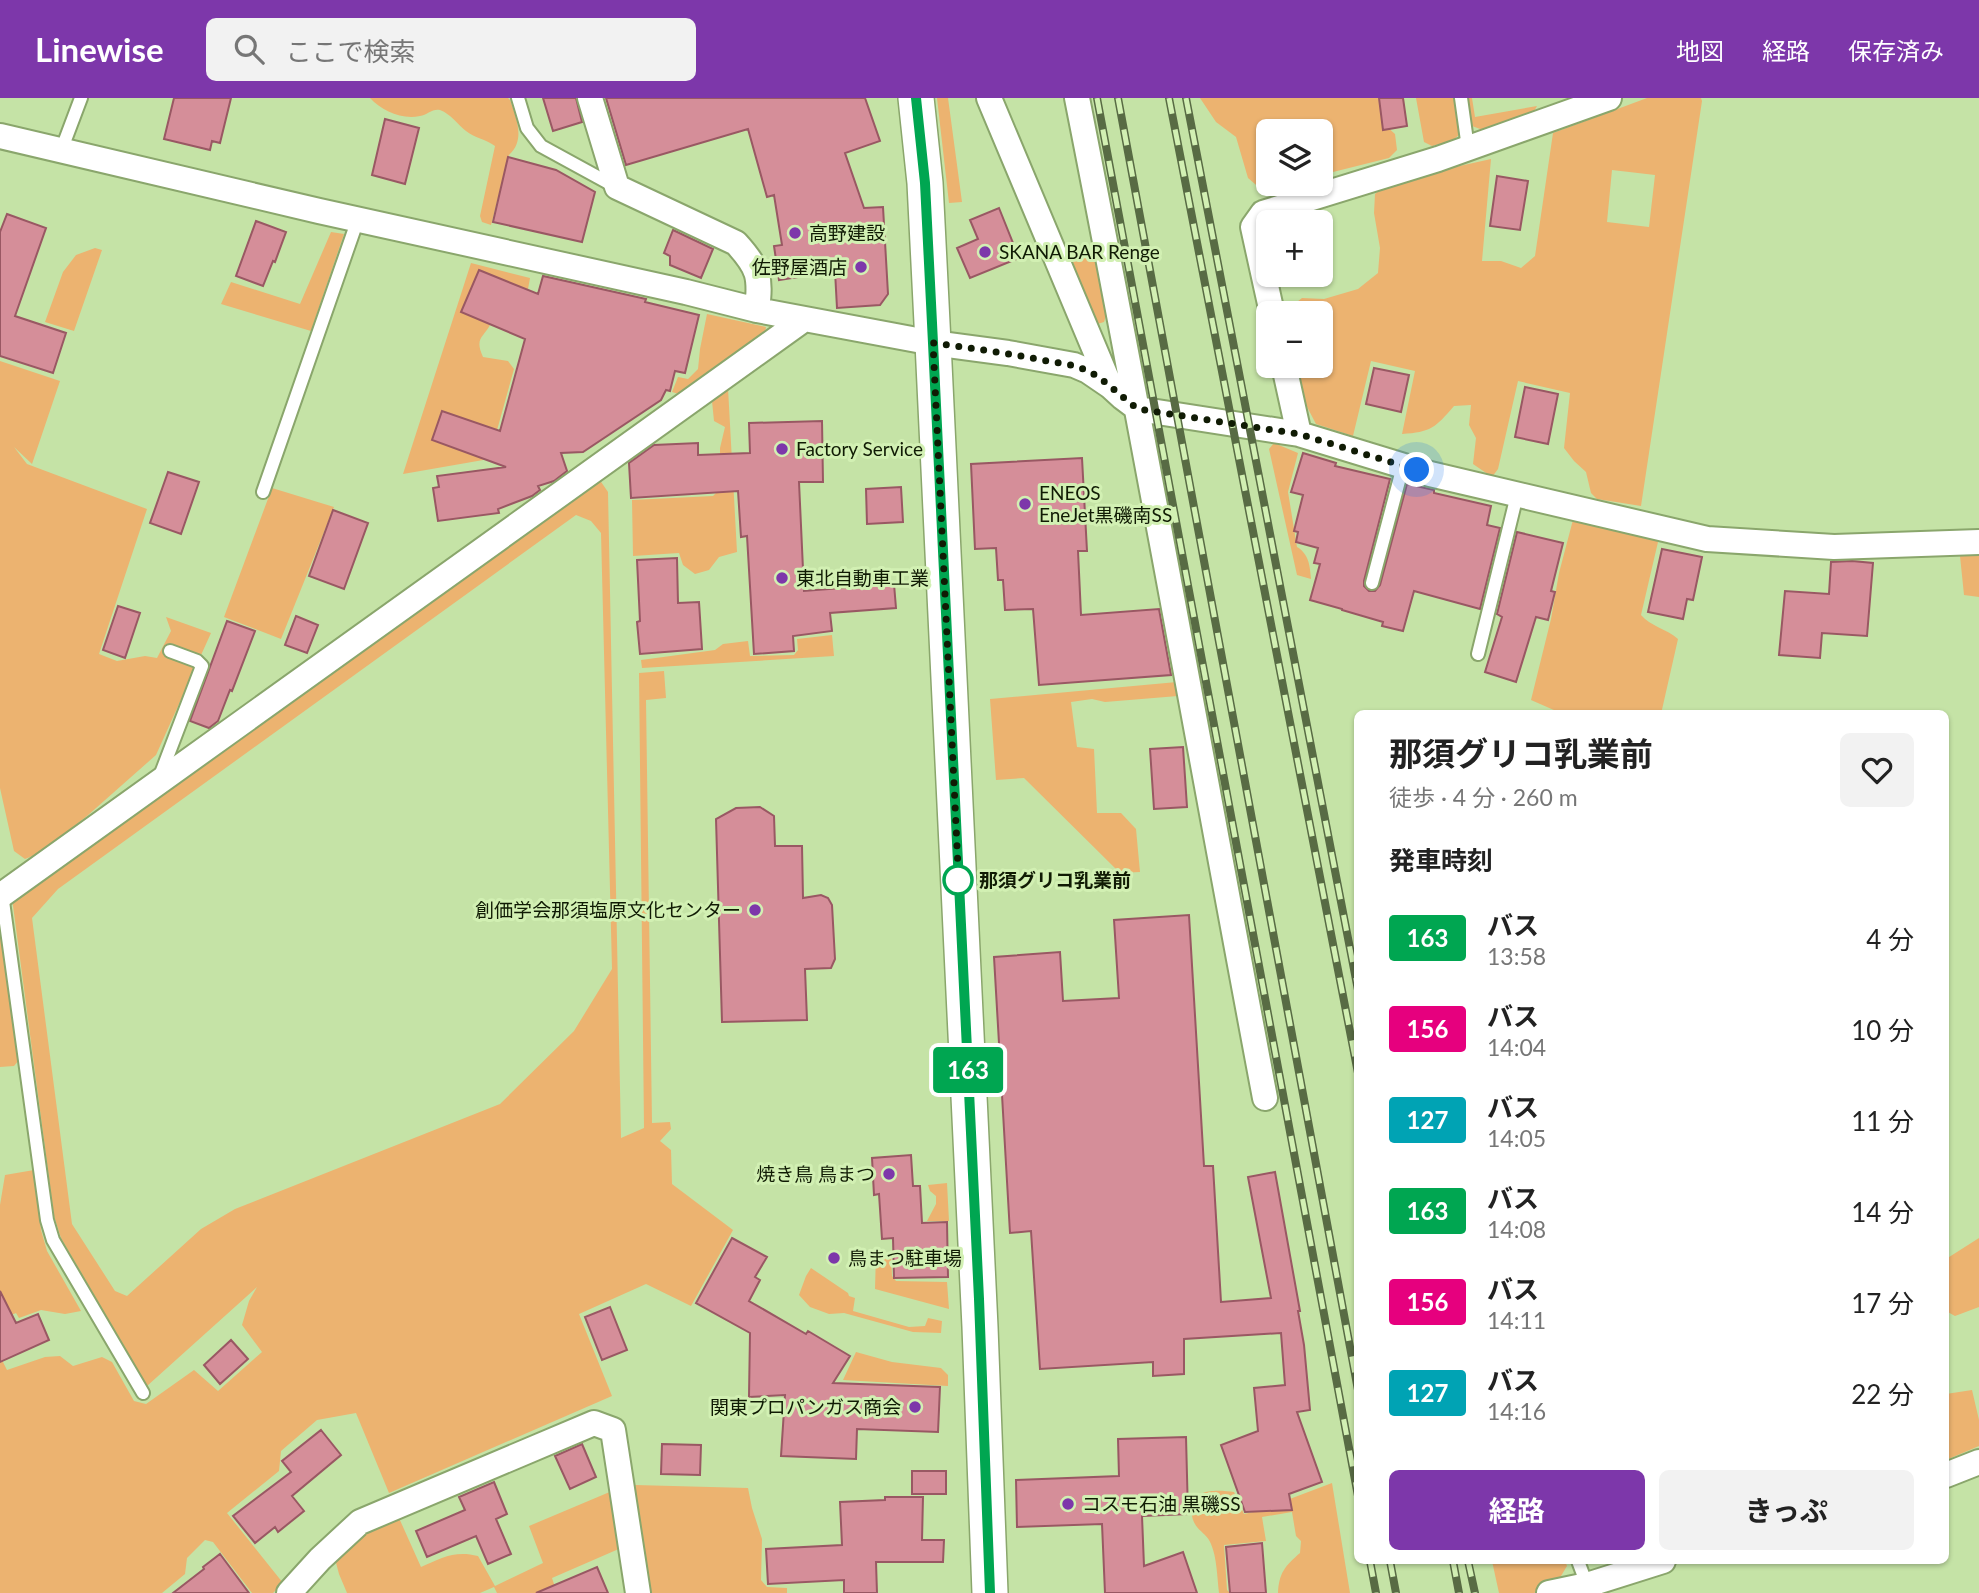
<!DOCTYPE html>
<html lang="ja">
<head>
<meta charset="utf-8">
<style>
  body { margin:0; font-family:Lato,"Noto Sans JP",sans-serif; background:#f2f2f2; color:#222; height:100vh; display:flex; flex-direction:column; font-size:26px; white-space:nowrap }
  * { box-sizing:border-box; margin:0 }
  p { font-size:23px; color:#767676 }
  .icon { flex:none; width:38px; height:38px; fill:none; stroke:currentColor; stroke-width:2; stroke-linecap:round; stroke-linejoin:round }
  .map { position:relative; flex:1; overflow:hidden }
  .panel { position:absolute; left:1354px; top:612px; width:595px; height:854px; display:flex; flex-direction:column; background:#fff; border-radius:10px; box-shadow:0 2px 5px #0004 }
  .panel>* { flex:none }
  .badge { padding:0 14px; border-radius:5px; font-size:24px; line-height:46px }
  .controls { position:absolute; left:1256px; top:21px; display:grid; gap:14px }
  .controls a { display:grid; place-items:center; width:77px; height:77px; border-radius:10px; background:#fff; box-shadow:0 2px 5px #0004; font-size:35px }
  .you { position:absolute; width:35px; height:35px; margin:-18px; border:5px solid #fff; border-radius:50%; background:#1a73e8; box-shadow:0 0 0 10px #1a73e833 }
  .map>.badge { position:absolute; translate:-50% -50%; box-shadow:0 0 0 4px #fff }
  h2 { padding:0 35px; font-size:26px; line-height:63px }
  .round { display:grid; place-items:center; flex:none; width:74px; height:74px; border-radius:10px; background:#f2f2f2 }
  .headline { display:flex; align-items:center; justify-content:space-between; height:119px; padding:0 35px }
  h1 { font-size:33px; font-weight:700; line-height:52px }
  .action { display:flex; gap:14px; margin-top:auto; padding:14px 35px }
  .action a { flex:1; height:80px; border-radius:10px; background:#7d37aa; color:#fff; font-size:28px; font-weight:700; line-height:80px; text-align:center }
  .action a+a { background:#f2f2f2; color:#222 }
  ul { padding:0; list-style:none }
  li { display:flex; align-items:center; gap:21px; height:91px; padding:0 35px }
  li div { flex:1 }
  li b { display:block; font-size:26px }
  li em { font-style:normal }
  li .badge { min-width:77px; font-weight:700; text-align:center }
  header { display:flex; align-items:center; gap:42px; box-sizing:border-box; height:98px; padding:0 35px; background:#7d37aa; color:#fff }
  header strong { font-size:33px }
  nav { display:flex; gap:38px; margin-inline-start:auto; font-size:24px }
  .search { width:490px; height:63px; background:#f2f2f2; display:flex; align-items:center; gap:18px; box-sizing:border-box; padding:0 24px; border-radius:10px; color:#767676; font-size:26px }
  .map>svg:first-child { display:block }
  .green { fill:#ecb370; fill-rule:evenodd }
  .building { fill:#d58e99; stroke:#995863; stroke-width:2 }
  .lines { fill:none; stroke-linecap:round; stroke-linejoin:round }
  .service-casing { stroke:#8aa66c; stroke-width:16 }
  .minor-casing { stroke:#8aa66c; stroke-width:28 }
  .secondary-casing { stroke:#8aa66c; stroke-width:38 }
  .service { stroke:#fff; stroke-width:12 }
  .minor { stroke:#fff; stroke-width:24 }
  .secondary { stroke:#fff; stroke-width:35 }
  .rail-casing { stroke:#586b44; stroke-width:8 }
  .rail { stroke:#d2f0b3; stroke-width:5; stroke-dasharray:16; stroke-linecap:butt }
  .line-casing { stroke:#fff; stroke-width:16 }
  .line { stroke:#00a651; stroke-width:10 }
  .walk { stroke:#101b04; stroke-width:7; stroke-dasharray:0 12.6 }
  .poi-dot { fill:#7d37aa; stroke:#d2f0b3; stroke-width:2.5 }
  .stop-dot { fill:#fff; stroke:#00a651; stroke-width:3.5 }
  .labels { text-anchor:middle; stroke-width:6; stroke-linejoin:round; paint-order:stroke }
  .poi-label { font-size:19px; fill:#101b04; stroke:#d2f0b3; text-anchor:start }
  .stop-label { font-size:19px; font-weight:bold; fill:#101b04; stroke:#d2f0b3; text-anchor:start }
</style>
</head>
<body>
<header>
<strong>Linewise</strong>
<div class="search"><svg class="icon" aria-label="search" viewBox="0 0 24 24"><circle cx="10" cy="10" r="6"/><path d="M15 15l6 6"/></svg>ここで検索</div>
<nav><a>地図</a><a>経路</a><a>保存済み</a></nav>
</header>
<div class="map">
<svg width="1979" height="1495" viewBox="0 0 1979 1495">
  <rect width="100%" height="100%" fill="#c5e3a6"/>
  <!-- green -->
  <path class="green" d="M 370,0 L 508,0 L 510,2 C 516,19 526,42 509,57 L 491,127 L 482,124 L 480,118 L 495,48 C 486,41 474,40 466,33 C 458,27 451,16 440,12 C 433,10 427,17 420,18 C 402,22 382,13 370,0 Z
    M 937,0 L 948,0 L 962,104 L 949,105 Z
    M 1200,0 L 1382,0 L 1385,27 L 1395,36 L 1397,52 L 1389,60 L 1321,77 L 1321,33 L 1269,33 L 1269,86 L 1288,86 L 1262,92 L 1248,80 L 1236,39 L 1216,24 Z
    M 1416,0 L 1455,0 L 1460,36 L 1452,43 L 1432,48 L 1424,44 Z
    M 1467,0 L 1472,0 L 1475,19 L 1537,8 L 1532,17 L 1483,32 L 1472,28 Z
    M 1647,0 L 1701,0 L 1702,3 L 1641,408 L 1597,401 L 1591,395 L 1586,374 L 1574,363 L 1564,350 L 1570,295 L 1518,283 L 1498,371 L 1492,379 L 1473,366 L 1476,340 L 1469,327 L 1471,307 L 1454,308 C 1435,330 1431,334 1402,336 L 1415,273 L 1371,263 L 1353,338 L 1316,326 L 1305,305 L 1297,268 L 1321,268 L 1321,215 L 1288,215 L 1288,211 L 1302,200 L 1324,201 L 1358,191 L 1378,175 L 1380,150 L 1374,115 L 1375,96 L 1388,84 L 1491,61 L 1482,163 L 1501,163 L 1521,170 L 1535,158 L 1553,35 ZM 1612,72 L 1655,77 L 1649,129 L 1607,124 Z
    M 331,134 L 344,136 L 311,233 L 221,206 L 231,184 L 300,206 Z
    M 95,150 L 102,152 L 74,233 L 45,224 L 63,174 L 76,157 Z
    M 1099,150 L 1110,205 L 1104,224 L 1094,227 L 1070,155 Z
    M 471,165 L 530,180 L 525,208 L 497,207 C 495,213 493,219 491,225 C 484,240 474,239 483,259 L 508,263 L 514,271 L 489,361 L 403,376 Z
    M 707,216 L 766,229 L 764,240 L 682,297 L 672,294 L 678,279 L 688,281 L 698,271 L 700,251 Z
    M 0,263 L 60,283 L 32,366 L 14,349 L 27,366 L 147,411 L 99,556 L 117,563 L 145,558 L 157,560 L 171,533 L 166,519 L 211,535 L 156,657 L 87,718 L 40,755 L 25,761 L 14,753 L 0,690 Z
    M 728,290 L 737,454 L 719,459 L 709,472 L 695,476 L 683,467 L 679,455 L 633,458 L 632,402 L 713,398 L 720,391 L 720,350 L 725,329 L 714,323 L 712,303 Z
    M 1274,345 L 1298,355 L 1288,394 L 1297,449 C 1309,456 1310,468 1311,481 L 1297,477 L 1269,351 Z
    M 597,378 L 608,394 L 621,1040 L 644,1030 L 639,575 L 664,573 L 666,600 L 646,602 L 652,1025 L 670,1024 L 671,1031 L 660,1043 L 671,1052 L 672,1086 L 733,1132 L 691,1208 L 646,1186 L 579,1216 L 612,1298 L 389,1395 L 356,1315 L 317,1322 L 281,1353 L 279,1373 L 227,1415 L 283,1485 L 273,1495 L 252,1495 L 213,1444 L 205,1442 L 187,1460 L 185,1476 L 162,1495 L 0,1495 L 0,1258 L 7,1272 L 45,1259 L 60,1258 L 73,1268 L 102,1259 L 112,1264 L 134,1303 L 146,1306 L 194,1272 L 218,1293 L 262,1254 L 242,1227 L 249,1203 L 257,1189 L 147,1288 L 61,1140 L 54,1118 L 12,800 ZM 576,417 L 591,423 L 601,435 L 612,871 L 574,933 L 500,1006 L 235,1111 L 201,1131 L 127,1198 L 115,1193 L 72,1126 L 32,820 L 58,791 Z
    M 272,390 L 334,409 L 281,541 L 224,519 Z
    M 1574,418 L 1653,437 L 1658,444 L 1641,517 C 1650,528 1667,531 1678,541 L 1661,616 L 1563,616 L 1531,602 L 1551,521 L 1559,475 Z
    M 1979,457 L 1979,499 L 1964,497 L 1960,458 Z
    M 832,537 L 834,558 L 642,570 L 641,562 L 715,552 L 723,546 L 748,543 L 750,558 L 794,557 L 798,552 L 797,541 Z
    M 1177,584 L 1178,598 L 1105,604 L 1092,601 L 1071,604 L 1077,649 L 1094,651 L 1097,715 L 1121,715 L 1136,731 L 1140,774 L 1120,775 L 1024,680 L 996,682 L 990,601 Z
    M 0,821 L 19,962 L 14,968 L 0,969 Z
    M 34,1072 L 41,1132 L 47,1153 L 81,1213 L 65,1216 L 41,1212 L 19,1220 L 16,1215 L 0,1222 L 0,1107 L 5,1077 Z
    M 947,1085 L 949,1123 L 927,1123 L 936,1106 L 936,1098 L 930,1093 L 928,1087 Z
    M 1979,1140 L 1979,1209 L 1955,1218 L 1946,1213 L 1946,1161 Z
    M 876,1156 L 891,1156 L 892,1178 L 896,1183 L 947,1184 L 949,1211 L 875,1191 Z
    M 811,1170 L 848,1195 L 849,1198 L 855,1200 L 853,1213 L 909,1229 L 925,1228 L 928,1220 L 942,1223 L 941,1235 L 913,1234 L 844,1215 L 829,1216 L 810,1209 L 799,1197 L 806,1178 Z
    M 856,1254 L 892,1264 L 941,1270 L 948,1277 L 948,1288 L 843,1282 Z
    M 1972,1292 L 1979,1322 L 1979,1348 L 1946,1362 L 1946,1296 Z
    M 1332,1385 L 1350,1495 L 1278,1495 C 1279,1475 1285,1468 1300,1455 L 1301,1443 L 1296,1438 L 1292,1414 L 1262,1419 L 1266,1443 L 1224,1447 L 1227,1492 L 1230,1495 L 1219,1495 C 1217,1479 1217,1460 1211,1446 C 1208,1438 1202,1435 1197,1429 C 1192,1423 1191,1416 1192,1408 C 1194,1390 1220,1392 1234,1394 L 1244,1416 L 1258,1413 Z
    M 635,1387 L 748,1390 L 752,1410 L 762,1441 L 761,1482 L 767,1489 L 787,1490 L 787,1495 L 647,1495 Z
    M 612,1393 L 621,1450 L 552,1480 L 557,1495 L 497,1495 L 494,1489 L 480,1495 L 347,1495 L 339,1476 L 335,1461 L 358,1439 L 399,1420 L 421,1469 C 441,1460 455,1452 478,1458 L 495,1488 L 543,1465 L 529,1428 Z
    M 1492,1463 L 1565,1463 L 1567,1468 L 1555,1488 L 1534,1495 L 1499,1495 Z"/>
  <!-- building -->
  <path class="building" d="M 174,0 L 231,0 L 220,45 L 212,43 L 210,52 L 164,41 Z
    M 543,0 L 576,0 L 582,24 L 553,33 Z
    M 606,0 L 865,0 L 880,43 L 845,55 L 864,110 L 883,109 L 888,196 L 880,207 L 837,210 L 835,173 L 779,182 L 774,148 L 782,147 L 774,97 L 767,99 L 748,31 L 626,67 Z
    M 1379,0 L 1403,0 L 1407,28 L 1383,32 Z
    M 385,21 L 419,30 L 405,86 L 372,77 Z
    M 508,59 L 556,72 L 595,94 L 582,144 L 493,124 Z
    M 1497,78 L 1528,83 L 1520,132 L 1490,128 Z
    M 999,110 L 1019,160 L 970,180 L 957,150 L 978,141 L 970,122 Z
    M 7,116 L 46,130 L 15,218 L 66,235 L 53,275 L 0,258 L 0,134 Z
    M 256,123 L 286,134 L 275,164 L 273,163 L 263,188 L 236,178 Z
    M 673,132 L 713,151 L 701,180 L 670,167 L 670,158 L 664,155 Z
    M 479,172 L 538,196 L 543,178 L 646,201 L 645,204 L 699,217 L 685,275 L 675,273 L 670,293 L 666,292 L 661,302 L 583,354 L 561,355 L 567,373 L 554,383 L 538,388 L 540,392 L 532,398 L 498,411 L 499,415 L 438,423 L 433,390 L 439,389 L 437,378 L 506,369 L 432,342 L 442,313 L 500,333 L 525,241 L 461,214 Z
    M 1374,270 L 1409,277 L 1401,314 L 1366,306 Z
    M 1525,289 L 1558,296 L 1548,346 L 1515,339 Z
    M 822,323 L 823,384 L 799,384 L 804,493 L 894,486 L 896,510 L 830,515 L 832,533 L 793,538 L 794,553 L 754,556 L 747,438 L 741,439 L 738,393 L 631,400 L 629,365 L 654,347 L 698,345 L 698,357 L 750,355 L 749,325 Z
    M 1303,355 L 1336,365 L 1335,368 L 1390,381 L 1364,483 L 1364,488 L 1369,493 L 1375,493 L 1380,487 L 1407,386 L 1434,392 L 1434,395 L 1491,408 L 1487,427 L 1500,430 L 1480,511 L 1414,493 L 1403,533 L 1382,528 L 1383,524 L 1342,512 L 1342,511 L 1310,502 L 1320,466 L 1314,465 L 1318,450 L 1296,444 L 1298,434 L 1294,433 L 1303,397 L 1291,394 Z
    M 1082,360 L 1087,453 L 1078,453 L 1081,517 L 1159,511 L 1171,577 L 1039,587 L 1033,511 L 1005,512 L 1003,482 L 998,482 L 996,450 L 975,451 L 971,366 Z
    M 168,374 L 199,384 L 181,436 L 150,425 Z
    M 901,389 L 903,424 L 867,426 L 866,391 Z
    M 333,412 L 368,425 L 344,491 L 309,478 Z
    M 1517,434 L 1563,445 L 1551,493 L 1555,494 L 1548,522 L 1536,519 L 1516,584 L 1485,574 L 1502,519 L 1497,516 Z
    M 1662,451 L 1702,459 L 1693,502 L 1687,501 L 1683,521 L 1648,514 Z
    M 677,460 L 678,505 L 699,504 L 702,551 L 640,556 L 637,524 L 640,523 L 637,462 Z
    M 1852,463 L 1873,465 L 1867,538 L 1822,535 L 1820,560 L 1779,557 L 1785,493 L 1829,496 L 1831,464 Z
    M 118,508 L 140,515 L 125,560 L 103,552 Z
    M 296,518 L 318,527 L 307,555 L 285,547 Z
    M 227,523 L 255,533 L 232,593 L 230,592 L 218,623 L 209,630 L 190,623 Z
    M 1183,649 L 1187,709 L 1154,711 L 1150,651 Z
    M 760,709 L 774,718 L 775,748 L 802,748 L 803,800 L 821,797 L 828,800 L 832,807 L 835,861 L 831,870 L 805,871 L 807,922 L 722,924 L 716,721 L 736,710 Z
    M 1189,817 L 1204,1068 L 1213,1068 L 1221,1204 L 1271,1200 L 1248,1079 L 1275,1074 L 1300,1213 L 1298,1213 L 1304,1247 L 1310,1312 L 1297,1314 L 1322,1384 L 1289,1396 L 1292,1412 L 1245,1414 L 1221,1347 L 1258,1333 L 1254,1290 L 1285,1287 L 1281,1235 L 1184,1241 L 1184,1276 L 1153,1278 L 1153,1264 L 1040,1271 L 1031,1133 L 1010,1135 L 994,859 L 1060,854 L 1063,903 L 1119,900 L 1114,822 Z
    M 911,1057 L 913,1088 L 920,1088 L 922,1125 L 947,1124 L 948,1179 L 894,1180 L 893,1140 L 882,1141 L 879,1096 L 874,1097 L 872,1060 Z
    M 732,1140 L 767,1159 L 755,1179 L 760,1182 L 749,1203 L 806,1236 L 808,1233 L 850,1258 L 833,1285 L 940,1289 L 938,1334 L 857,1331 L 856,1361 L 781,1358 L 785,1297 L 749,1299 L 750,1235 L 696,1205 Z
    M 0,1193 L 16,1225 L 38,1216 L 49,1242 L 0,1264 Z
    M 610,1209 L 627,1252 L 602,1262 L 585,1219 Z
    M 231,1242 L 248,1261 L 220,1286 L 204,1267 Z
    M 321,1332 L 341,1357 L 292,1398 L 304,1413 L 278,1434 L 275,1429 L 255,1445 L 233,1418 L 291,1374 L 282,1363 Z
    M 1186,1339 L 1188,1416 L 1142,1418 L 1144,1468 L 1183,1454 L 1197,1495 L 1105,1495 L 1102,1426 L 1017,1429 L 1016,1382 L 1119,1378 L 1118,1341 Z
    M 582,1346 L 596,1379 L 570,1391 L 555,1358 Z
    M 662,1346 L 701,1347 L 700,1377 L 661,1376 Z
    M 912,1373 L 946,1373 L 946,1396 L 912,1396 Z
    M 494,1384 L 507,1416 L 496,1421 L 511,1456 L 488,1466 L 476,1438 L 427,1459 L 416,1433 L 465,1412 L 459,1399 Z
    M 885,1399 L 923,1399 L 922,1442 L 944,1442 L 943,1464 L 876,1464 L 877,1495 L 844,1495 L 844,1482 L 768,1486 L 766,1451 L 842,1447 L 840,1404 L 885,1402 Z
    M 1262,1445 L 1266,1495 L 1230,1495 L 1226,1449 Z
    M 220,1456 L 249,1495 L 173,1495 L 204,1471 L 203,1469 Z
    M 597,1469 L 608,1495 L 536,1495 Z"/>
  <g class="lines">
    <defs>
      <path id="service" d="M 518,0 L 527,30 L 541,48 L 616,89
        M 1461,0 L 1468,50
        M 61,53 L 81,0
        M 263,394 L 358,121
        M 1372,485 L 1403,368
        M 1478,556 L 1517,397
        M 160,678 L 202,568 L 197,563 L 170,553
        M 2,796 L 47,1122 L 53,1142 L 143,1295
        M 1578,1463 L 1587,1487"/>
      <path id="minor" d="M 590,0 L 617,89 L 736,145 C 759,170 761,179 757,212
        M 989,0 L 1110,288
        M 1077,0 C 1143,333 1202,666 1265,1000
        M 0,38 L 319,113 L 686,194 L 757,212 L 933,245 L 1008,255 L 1074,267 L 1088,273 L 1110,288 L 1122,299 L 1138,311 L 1299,336 L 1430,376 L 1707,441 L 1834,449 L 1979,444
        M 1272,215 L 1253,129 L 1263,115 L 1438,61 L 1609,0
        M 1284,268 L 1299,336
        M 0,798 L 803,222
        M 1946,1377 L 1979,1364
        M 289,1495 L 320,1461 L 360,1424 L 594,1325 L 613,1332 L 638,1495
        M 1549,1495 L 1587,1487 L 1663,1463"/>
      <path id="secondary" d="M 916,0 L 925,85 L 933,245 L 980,1229 L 990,1495"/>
    </defs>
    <!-- service casing -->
    <use href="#service" class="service-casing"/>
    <!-- minor casing -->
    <use href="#minor" class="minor-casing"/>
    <!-- secondary casing -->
    <use href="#secondary" class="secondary-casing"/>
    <!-- service -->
    <use href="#service" class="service"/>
    <!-- minor -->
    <use href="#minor" class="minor"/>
    <!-- secondary -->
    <use href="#secondary" class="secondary"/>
    <defs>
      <path id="rail" d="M 1097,0 L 1358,1398
        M 1118,0 L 1358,1292
        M 1169,0 L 1358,975
        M 1186,0 L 1358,892
        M 1370,1463 L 1376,1495
        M 1390,1463 L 1396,1495
        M 1453,1463 L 1459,1495
        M 1468,1463 L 1475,1495"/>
    </defs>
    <!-- rail casing -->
    <use href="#rail" class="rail-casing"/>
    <!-- rail -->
    <use href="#rail" class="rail"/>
  </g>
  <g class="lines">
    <defs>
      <path id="line" d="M 916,0 L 925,85 L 933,245 L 979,1201 L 990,1495"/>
    </defs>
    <!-- line casing -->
    <use href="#line" class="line-casing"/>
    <!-- line -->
    <use href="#line" class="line"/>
    <!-- walk -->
    <path class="walk" d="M 958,782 L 959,790 L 933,245 C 970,250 1006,255 1042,262 C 1058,265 1075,266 1090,274 C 1108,284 1121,299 1138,311 L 1299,336 L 1417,372"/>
  </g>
  <!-- markers -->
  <g class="poi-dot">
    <circle cx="795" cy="135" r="7"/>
    <circle cx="985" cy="154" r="7"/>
    <circle cx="861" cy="169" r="7"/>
    <circle cx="782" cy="351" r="7"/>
    <circle cx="1025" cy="406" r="7"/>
    <circle cx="782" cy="480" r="7"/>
    <circle cx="755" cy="812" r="7"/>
    <circle cx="889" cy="1076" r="7"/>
    <circle cx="834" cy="1160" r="7"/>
    <circle cx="915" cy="1309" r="7"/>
    <circle cx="1068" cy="1406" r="7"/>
  </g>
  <circle class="stop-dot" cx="958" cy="782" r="14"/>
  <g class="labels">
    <!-- poi labels -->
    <g class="poi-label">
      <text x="809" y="142">高野建設</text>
      <text x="999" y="161">SKANA BAR Renge</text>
      <text x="847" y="176" text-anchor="end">佐野屋酒店</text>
      <text x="796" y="358">Factory Service</text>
      <text x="1039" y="402">ENEOS<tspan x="1039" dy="22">EneJet黒磯南SS</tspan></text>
      <text x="796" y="487">東北自動車工業</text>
      <text x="741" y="819" text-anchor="end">創価学会那須塩原文化センター</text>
      <text x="875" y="1083" text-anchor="end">焼き鳥 鳥まつ</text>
      <text x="848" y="1167">鳥まつ駐車場</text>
      <text x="901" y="1316" text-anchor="end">関東プロパンガス商会</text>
      <text x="1082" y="1413">コスモ石油 黒磯SS</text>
    </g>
    <!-- stop labels -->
    <g class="stop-label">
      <text x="979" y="789">那須グリコ乳業前</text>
    </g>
  </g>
</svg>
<div class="controls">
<a><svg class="icon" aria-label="layers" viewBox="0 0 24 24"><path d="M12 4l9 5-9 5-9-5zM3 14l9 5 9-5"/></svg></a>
<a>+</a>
<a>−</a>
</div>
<div class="you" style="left:1417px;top:372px"></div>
<b class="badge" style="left:968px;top:972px;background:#00a651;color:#fff">163</b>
<section class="panel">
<div class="headline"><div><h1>那須グリコ乳業前</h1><p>徒歩 · 4 分 · 260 m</p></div><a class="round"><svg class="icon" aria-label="heart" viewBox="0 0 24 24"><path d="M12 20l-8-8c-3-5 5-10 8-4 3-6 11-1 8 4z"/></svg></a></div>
<h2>発車時刻</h2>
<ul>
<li><span class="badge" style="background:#00a651;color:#fff">163</span><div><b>バス</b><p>13:58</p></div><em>4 分</em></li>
<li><span class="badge" style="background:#e6007e;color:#fff">156</span><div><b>バス</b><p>14:04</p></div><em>10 分</em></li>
<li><span class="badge" style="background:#00a3b4;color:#fff">127</span><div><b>バス</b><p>14:05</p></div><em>11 分</em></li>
<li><span class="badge" style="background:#00a651;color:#fff">163</span><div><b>バス</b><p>14:08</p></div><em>14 分</em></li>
<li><span class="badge" style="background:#e6007e;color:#fff">156</span><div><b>バス</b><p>14:11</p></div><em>17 分</em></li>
<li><span class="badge" style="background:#00a3b4;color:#fff">127</span><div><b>バス</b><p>14:16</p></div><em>22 分</em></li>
</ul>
<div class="action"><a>経路</a><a>きっぷ</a></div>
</section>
</div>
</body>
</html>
